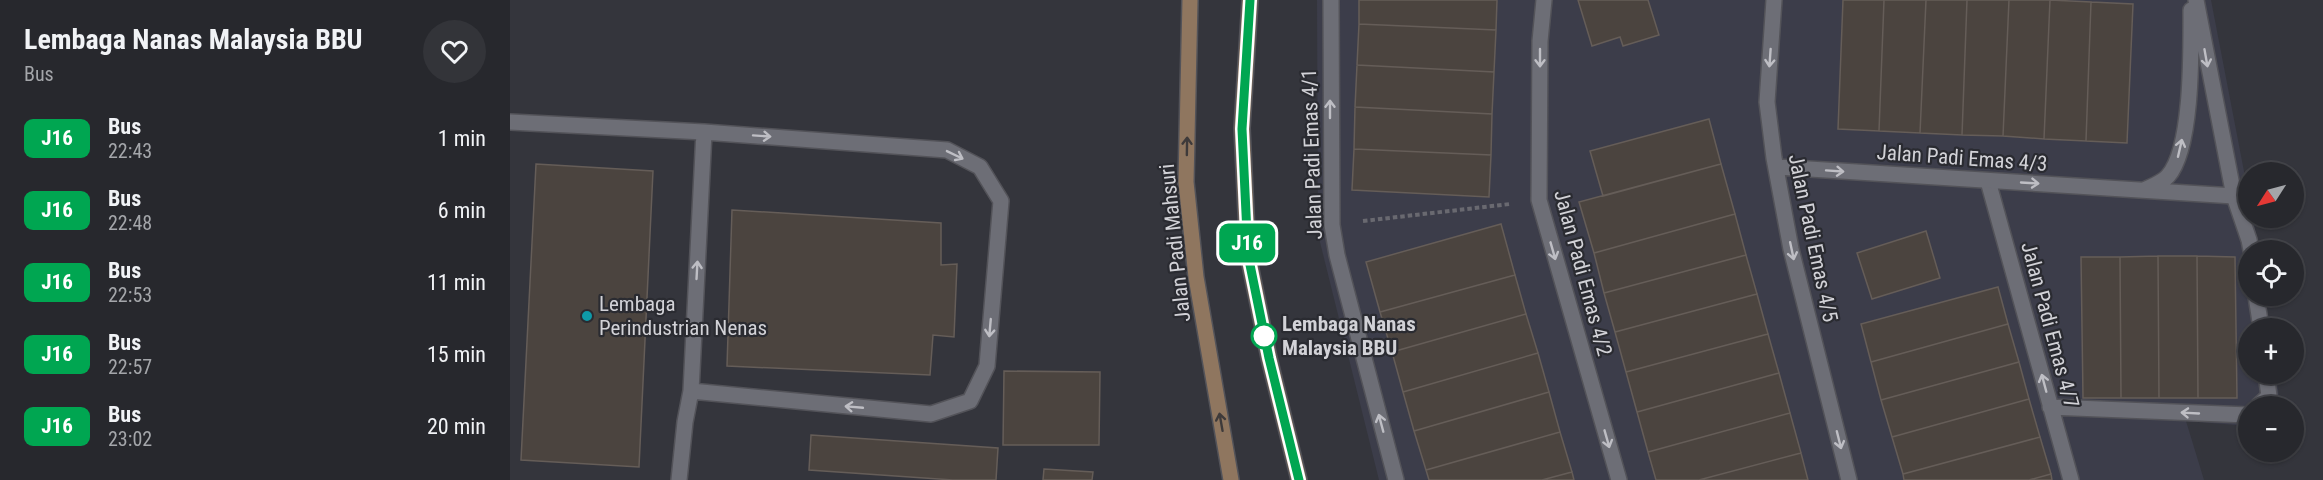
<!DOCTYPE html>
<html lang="en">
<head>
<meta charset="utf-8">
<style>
  body { margin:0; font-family:"Roboto Condensed",sans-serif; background:#333439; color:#f1f3f6; height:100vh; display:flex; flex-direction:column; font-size:22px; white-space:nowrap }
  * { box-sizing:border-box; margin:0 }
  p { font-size:20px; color:#a4a6aa }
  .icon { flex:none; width:33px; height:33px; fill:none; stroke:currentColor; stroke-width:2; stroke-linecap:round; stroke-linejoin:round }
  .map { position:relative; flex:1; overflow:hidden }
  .panel { display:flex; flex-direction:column; background:#27282d; width:510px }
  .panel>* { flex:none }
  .badge { padding:0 12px; border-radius:9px; font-size:21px; line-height:39px }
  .needle { width:39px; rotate:234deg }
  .fabs { position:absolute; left:1728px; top:162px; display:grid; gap:12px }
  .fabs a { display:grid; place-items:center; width:66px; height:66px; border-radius:50%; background:#27282d; box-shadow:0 2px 4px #0004,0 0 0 2px #434449; font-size:30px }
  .map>.badge { position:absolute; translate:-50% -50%; box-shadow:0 0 0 3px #fff }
  .round { display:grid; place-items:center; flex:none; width:63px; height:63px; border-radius:32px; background:#333439 }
  .head { display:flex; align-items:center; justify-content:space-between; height:102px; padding:0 24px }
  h1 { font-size:28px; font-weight:700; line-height:45px }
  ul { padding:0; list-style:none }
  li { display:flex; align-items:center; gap:18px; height:72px; padding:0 24px }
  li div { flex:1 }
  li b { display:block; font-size:22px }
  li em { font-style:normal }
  li .badge { min-width:66px; font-weight:700; text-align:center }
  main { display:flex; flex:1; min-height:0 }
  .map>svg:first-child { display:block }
  .built { fill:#3c3d4a }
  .building { fill:#4b443f; stroke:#655d58; stroke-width:1.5 }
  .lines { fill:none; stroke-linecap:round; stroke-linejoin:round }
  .lane-casing { stroke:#535359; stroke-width:18 }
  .street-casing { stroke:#535359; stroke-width:18 }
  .secondary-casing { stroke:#535359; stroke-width:18 }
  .path { stroke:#696970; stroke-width:4; stroke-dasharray:4.5 3; stroke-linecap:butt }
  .lane { stroke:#6d6e76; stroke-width:15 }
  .street { stroke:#6d6e76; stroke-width:15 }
  .secondary { stroke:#8f765f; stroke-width:15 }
  .oneway { stroke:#bebec4 }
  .oneway2 { stroke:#3e3a3a }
  .line-casing { stroke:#fff; stroke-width:14 }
  .line { stroke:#00a651; stroke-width:9 }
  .culture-dot { fill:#0f9aa8; stroke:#2a2b31; stroke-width:2 }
  .stop-dot { fill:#fff; stroke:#00a651; stroke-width:3 }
  .labels { text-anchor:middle; stroke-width:4.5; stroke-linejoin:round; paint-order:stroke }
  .street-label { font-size:21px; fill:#d2d2d7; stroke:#2a2b31 }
  .poi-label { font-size:21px; fill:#d2d2d7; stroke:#2a2b31; text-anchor:start }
  .stop-label { font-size:21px; font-weight:bold; fill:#d2d2d7; stroke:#2a2b31; text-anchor:start }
</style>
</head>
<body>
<main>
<section class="panel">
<div class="head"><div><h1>Lembaga Nanas Malaysia BBU</h1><p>Bus</p></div><a class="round"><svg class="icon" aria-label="heart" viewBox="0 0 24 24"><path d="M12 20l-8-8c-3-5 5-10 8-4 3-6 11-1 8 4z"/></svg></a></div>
<ul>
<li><span class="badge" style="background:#00a651;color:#fff">J16</span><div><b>Bus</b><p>22:43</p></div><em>1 min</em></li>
<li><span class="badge" style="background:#00a651;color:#fff">J16</span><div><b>Bus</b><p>22:48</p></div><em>6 min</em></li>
<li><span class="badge" style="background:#00a651;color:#fff">J16</span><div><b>Bus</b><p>22:53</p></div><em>11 min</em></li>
<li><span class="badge" style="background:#00a651;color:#fff">J16</span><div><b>Bus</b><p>22:57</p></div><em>15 min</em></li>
<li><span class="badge" style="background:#00a651;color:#fff">J16</span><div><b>Bus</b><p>23:02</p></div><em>20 min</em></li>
</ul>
</section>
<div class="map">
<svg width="1813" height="480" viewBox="0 0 1813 480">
  <rect width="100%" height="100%" fill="#34353c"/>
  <!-- built -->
  <path class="built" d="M 807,0 L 1701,0 L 1738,192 L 1738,218 L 1743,218 L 1749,250 L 1738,250 L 1738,296 L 1755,296 L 1759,328 L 1738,328 L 1738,374 L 1766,374 L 1769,397 L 1759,406 L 1738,406 L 1738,426 L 1676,421 L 1694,480 L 869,480 L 808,234 Z"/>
  <!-- building -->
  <path class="building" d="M 849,0 L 987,0 L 986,30 L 849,24 Z
    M 1068,0 L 1138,0 L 1149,35 L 1113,46 L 1110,37 L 1082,46 Z
    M 1333,0 L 1374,0 L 1369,131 L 1328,129 Z
    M 1374,0 L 1416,0 L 1410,133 L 1369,131 Z
    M 1416,0 L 1457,0 L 1452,135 L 1410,133 Z
    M 1457,0 L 1499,0 L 1493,136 L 1452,135 Z
    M 1499,0 L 1540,0 L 1534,139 L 1493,136 Z
    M 1540,0 L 1581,2 L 1576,141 L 1534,139 Z
    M 1581,2 L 1623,4 L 1617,143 L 1576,141 Z
    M 849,24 L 986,30 L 984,72 L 847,65 Z
    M 847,65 L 984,72 L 982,114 L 845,107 Z
    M 845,107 L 982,114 L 981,155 L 844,149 Z
    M 1199,119 L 1211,164 L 1093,196 L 1080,151 Z
    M 844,149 L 981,155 L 979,197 L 842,190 Z
    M 26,164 L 143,171 L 129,467 L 11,460 Z
    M 1211,164 L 1225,214 L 1084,253 L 1069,202 Z
    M 222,210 L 431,223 L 431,265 L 447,264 L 444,337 L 423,335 L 420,375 L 217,366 Z
    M 1225,214 L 1236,255 L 1094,293 L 1084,253 Z
    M 991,224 L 1005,275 L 870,312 L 856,262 Z
    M 1416,231 L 1430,278 L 1362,299 L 1347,253 Z
    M 1236,255 L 1247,294 L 1105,332 L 1094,293 Z
    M 1648,256 L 1649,398 L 1611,398 L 1610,257 Z
    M 1648,256 L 1687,256 L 1688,398 L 1649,398 Z
    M 1687,256 L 1725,257 L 1727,398 L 1688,398 Z
    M 1571,257 L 1610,257 L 1611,398 L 1573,398 Z
    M 1005,275 L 1016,314 L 882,352 L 870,312 Z
    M 1488,287 L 1498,324 L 1361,362 L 1351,324 Z
    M 1247,294 L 1258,334 L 1116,372 L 1105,332 Z
    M 1016,314 L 1028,353 L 893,392 L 882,352 Z
    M 1498,324 L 1509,362 L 1371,400 L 1361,362 Z
    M 1258,334 L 1269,373 L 1127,412 L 1116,372 Z
    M 1028,353 L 1039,392 L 904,431 L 893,392 Z
    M 1509,362 L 1519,399 L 1382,437 L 1371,400 Z
    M 494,371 L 590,372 L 589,445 L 493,445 Z
    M 1269,373 L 1280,413 L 1138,452 L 1127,412 Z
    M 1039,392 L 1050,432 L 916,470 L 904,431 Z
    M 1519,399 L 1530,437 L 1393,474 L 1382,437 Z
    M 1280,413 L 1291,453 L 1189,480 L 1146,480 L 1138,452 Z
    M 1050,432 L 1062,472 L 1032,480 L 919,480 L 916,470 Z
    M 301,435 L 488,448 L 486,480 L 443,480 L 299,470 Z
    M 1530,437 L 1541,474 L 1519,480 L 1394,480 L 1393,474 Z
    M 1291,453 L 1298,480 L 1189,480 Z
    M 534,469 L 583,472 L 582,480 L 533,480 Z
    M 1062,472 L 1064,480 L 1032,480 Z
    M 1541,474 L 1542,480 L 1519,480 Z"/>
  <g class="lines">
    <defs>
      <path id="lane" d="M 1034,0 L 1030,41 L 1029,200 L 1109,480
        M 0,122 L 194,132 L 437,150 L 470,167 L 491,201 L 477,366 L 460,401 L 421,414 L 181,391
        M 1478,181 L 1561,480
        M 1724,196 L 1739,240 L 1741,250
        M 1746,296 L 1751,328
        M 1748,406 L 1759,396 L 1756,374
        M 1540,407 L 1738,415
        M 169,480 L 175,422 L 181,391 L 194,132"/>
      <path id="street" d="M 821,0 L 822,225 L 827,255 L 886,480
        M 1264,0 L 1257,102 L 1264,158 L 1281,249 L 1339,480
        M 1267,167 L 1724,196 L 1686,0
        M 1634,190 C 1642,186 1652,183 1658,176 C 1683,148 1681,48 1681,10"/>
      <path id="secondary" d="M 680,0 L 676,182 L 686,277 L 721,480
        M 740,0 L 732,128 L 738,255 L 759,358 L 789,480"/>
    </defs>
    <!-- lane casing -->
    <use href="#lane" class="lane-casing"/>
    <!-- street casing -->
    <use href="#street" class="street-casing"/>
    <!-- secondary casing -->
    <use href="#secondary" class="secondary-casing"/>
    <!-- path -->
    <path class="path" d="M 853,221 L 1000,204"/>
    <!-- lane -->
    <use href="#lane" class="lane"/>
    <!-- street -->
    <use href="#street" class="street"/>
    <!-- secondary -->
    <use href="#secondary" class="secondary"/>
  </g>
  <!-- one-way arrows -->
  <defs><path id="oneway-shaft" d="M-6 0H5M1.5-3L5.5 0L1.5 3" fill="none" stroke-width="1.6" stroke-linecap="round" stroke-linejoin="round" transform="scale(1.5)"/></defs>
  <g class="oneway">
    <use href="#oneway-shaft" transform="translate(1030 58) rotate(90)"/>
    <use href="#oneway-shaft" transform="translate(1260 58) rotate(94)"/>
    <use href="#oneway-shaft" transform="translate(1696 58) rotate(80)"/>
    <use href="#oneway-shaft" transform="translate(820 109) rotate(-90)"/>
    <use href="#oneway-shaft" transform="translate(252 136) rotate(4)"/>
    <use href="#oneway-shaft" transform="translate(1670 148) rotate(-77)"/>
    <use href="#oneway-shaft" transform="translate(445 155) rotate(26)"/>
    <use href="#oneway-shaft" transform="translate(1325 171) rotate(4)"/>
    <use href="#oneway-shaft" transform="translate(1520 183) rotate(3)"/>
    <use href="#oneway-shaft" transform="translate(1043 251) rotate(74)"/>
    <use href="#oneway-shaft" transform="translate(1282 251) rotate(78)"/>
    <use href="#oneway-shaft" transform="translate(187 270) rotate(-87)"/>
    <use href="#oneway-shaft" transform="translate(480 328) rotate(95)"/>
    <use href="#oneway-shaft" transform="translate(1534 383) rotate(-105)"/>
    <use href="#oneway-shaft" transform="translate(344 407) rotate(-175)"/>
    <use href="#oneway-shaft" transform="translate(1680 413) rotate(-177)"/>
    <use href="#oneway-shaft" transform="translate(871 423) rotate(-105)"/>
    <use href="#oneway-shaft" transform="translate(1097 439) rotate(74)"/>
    <use href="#oneway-shaft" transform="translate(1329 440) rotate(76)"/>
  </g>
  <g class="oneway2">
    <use href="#oneway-shaft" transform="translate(677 146) rotate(-89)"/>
    <use href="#oneway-shaft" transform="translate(711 422) rotate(-100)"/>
  </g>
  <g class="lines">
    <defs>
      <path id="line" d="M 740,0 L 732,129 L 738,255 L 759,358 L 789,480"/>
    </defs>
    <!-- line casing -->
    <use href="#line" class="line-casing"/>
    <!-- line -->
    <use href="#line" class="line"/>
  </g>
  <!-- markers -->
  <circle class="culture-dot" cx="77" cy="316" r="6"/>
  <circle class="stop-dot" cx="754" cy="336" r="12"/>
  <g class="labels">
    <!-- street labels -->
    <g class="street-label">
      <text transform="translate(802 154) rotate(-92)" y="7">Jalan Padi Emas 4/1</text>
      <text transform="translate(1452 158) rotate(4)" y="7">Jalan Padi Emas 4/3</text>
      <text transform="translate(1303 238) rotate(78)" y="7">Jalan Padi Emas 4/5</text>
      <text transform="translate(665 243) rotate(-96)" y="7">Jalan Padi Mahsuri</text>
      <text transform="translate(1073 273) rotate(75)" y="7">Jalan Padi Emas 4/2</text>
      <text transform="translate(1540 325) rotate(75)" y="7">Jalan Padi Emas 4/7</text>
    </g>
    <!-- poi labels -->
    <g class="poi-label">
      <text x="89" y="311">Lembaga<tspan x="89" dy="24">Perindustrian Nenas</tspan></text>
    </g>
    <!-- stop labels -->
    <g class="stop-label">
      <text x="772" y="331">Lembaga Nanas<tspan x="772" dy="24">Malaysia BBU</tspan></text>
    </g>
  </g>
</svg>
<div class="fabs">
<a><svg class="needle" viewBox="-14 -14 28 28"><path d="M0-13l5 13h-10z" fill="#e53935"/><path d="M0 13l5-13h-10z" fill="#a4a6aa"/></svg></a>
<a><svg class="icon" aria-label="locate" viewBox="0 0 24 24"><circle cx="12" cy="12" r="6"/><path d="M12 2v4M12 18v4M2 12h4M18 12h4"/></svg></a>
<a>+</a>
<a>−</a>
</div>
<b class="badge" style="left:737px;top:243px;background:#00a651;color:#fff">J16</b>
</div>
</main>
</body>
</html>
